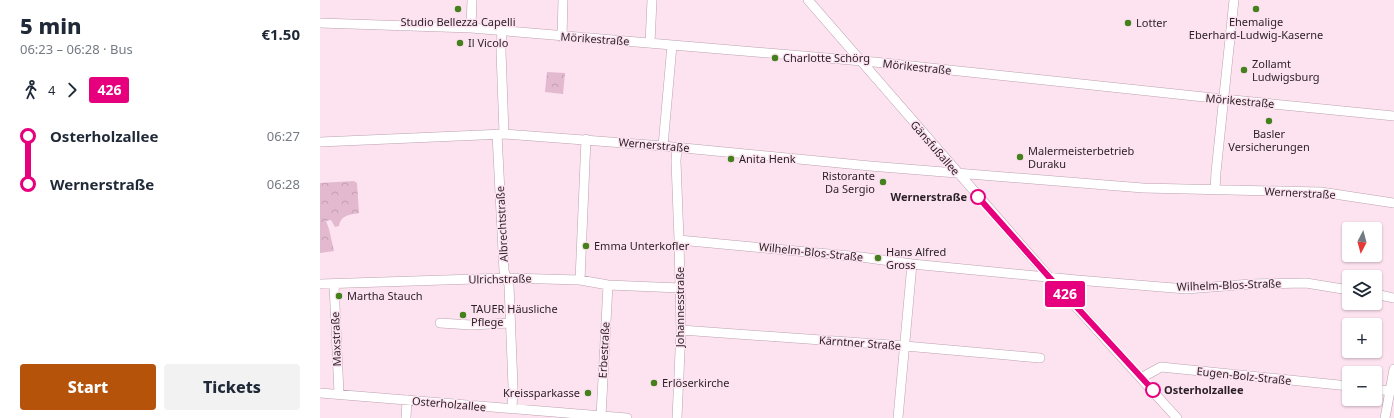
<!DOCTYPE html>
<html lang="en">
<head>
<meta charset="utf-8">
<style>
  body { margin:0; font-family:"Noto Sans",sans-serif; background:#f2f2f3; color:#1f2937; height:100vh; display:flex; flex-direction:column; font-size:15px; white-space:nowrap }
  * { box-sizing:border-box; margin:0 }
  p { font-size:13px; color:#747a83 }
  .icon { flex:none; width:22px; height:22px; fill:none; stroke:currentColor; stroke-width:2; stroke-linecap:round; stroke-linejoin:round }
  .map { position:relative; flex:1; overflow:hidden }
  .side { display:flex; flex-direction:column; background:#fff; width:320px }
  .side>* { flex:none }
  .badge { padding:0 8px; border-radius:3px; font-size:14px; line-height:26px }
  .needle { width:26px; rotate:186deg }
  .buttons { position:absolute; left:1022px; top:222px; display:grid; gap:8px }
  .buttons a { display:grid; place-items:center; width:40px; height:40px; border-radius:4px; background:#fff; box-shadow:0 1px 3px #0004; font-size:20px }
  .map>.badge { position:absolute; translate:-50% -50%; box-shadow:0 0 0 2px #fff }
  .legs { display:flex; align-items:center; gap:6px; height:44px; padding:0 20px; font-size:13px }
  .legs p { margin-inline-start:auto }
  .head { display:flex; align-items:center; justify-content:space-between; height:68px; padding:0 20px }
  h1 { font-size:22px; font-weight:800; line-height:30px }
  .primary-button { display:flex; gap:8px; margin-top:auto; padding:8px 20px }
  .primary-button a { flex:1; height:46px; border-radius:4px; background:#b45309; color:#fff; font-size:16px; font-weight:800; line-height:46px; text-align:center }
  .primary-button a+a { background:#f2f2f3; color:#1f2937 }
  ul { padding:0 20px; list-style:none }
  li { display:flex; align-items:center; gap:14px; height:48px; font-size:15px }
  li i { display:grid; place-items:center; width:6px; height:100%; margin:0 5px; background:currentColor }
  li i::after { content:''; width:10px; height:10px; margin:-5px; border:3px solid; border-radius:50%; background:#fff }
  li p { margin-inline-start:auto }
  li:first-child i { background:linear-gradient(#0000 50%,currentColor 0) }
  li:last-child i { background:linear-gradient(currentColor 50%,#0000 0) }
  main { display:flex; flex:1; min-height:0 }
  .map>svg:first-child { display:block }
  .park { fill:url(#park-crowns) }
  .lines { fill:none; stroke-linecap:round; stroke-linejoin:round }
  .minor-casing { stroke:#bba2af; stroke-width:10 }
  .minor { stroke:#fff; stroke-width:9 }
  .line-1-casing { stroke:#fff; stroke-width:9 }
  .line-1 { stroke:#e6007e; stroke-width:6 }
  .poi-dot { fill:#44801c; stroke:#fde2f0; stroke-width:1.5 }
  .stop-1-dot { fill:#fff; stroke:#e6007e; stroke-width:2 }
  .labels { text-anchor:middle; stroke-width:3; stroke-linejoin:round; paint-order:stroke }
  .poi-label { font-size:11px; fill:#281f24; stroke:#fde2f0; text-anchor:start }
  .street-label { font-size:11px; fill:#281f24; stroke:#fde2f0 }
  .stop-label { font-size:11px; font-weight:bold; fill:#281f24; stroke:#fde2f0; text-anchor:end }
</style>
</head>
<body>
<main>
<section class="side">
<div class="head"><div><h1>5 min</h1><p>06:23 – 06:28 · Bus</p></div><b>€1.50</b></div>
<div class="legs"><svg class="icon" aria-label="walk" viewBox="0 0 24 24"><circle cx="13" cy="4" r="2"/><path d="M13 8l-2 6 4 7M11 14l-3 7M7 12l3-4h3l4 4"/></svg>4<svg class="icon" aria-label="forward" viewBox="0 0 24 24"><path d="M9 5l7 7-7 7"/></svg><b class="badge" style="background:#e6007e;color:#fff">426</b></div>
<ul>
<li><i style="color:#e6007e"></i><b>Osterholzallee</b><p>06:27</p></li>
<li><i style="color:#e6007e"></i><b>Wernerstraße</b><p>06:28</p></li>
</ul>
<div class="primary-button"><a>Start</a><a>Tickets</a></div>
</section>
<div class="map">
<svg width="1074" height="418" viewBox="0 0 1074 418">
  <defs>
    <pattern id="park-crowns" width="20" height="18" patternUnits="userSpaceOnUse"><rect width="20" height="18" fill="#e2b9ce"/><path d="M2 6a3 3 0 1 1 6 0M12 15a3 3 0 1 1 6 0" fill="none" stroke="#c29fb1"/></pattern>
  </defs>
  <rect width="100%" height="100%" fill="#fde2f0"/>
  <!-- park -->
  <path class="park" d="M 227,72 L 245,73 L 243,94 L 225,92 Z
    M 34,181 L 37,183 L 39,213 C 29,215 21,215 19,226 L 15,227 L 11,220 L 6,221 L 9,229 L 14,251 L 0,253 L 0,183 Z"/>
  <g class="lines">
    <defs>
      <path id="minor" d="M 488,0 L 729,277 L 857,418
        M 0,23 L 151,28 L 554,62 L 903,99 L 1074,116
        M 151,28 L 152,0
        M 182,31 L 181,51 L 184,134
        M 242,37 L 243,0
        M 330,43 L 332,0
        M 177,134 L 184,271 L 189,285 L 193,387 L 192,409
        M 0,142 L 184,134 L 343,146 L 550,166 L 823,188 L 1001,192 L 1074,203
        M 343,146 L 352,45
        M 357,147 L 356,161 L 359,240 L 361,330 L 357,418
        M 895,190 L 896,172 L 914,0
        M 359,240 L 541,257 L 592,264 L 757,280 L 866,289 L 931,284 L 986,283 L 1029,290
        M 260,280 L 266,139
        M 0,284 L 186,278 L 260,280 L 288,285 L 360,288
        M 14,284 L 19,394
        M 1055,294 L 1074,298
        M 120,323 L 151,325 L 190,323
        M 361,330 L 585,346 L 720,358
        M 821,378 L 841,367 L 1029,386
        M 1055,389 L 1070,391
        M 0,393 L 307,418
        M 281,416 L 288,285
        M 86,418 L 87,400
        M 578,418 L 592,264
        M 1065,418 L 1074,369"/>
    </defs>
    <!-- minor casing -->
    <use href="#minor" class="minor-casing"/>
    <!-- minor -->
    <use href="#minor" class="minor"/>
  </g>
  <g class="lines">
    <defs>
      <path id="line-1" d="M 658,197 L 729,277 L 833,390"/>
    </defs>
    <!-- line-1 casing -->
    <use href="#line-1" class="line-1-casing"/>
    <!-- line-1 -->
    <use href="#line-1" class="line-1"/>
  </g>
  <!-- markers -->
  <g class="poi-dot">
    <circle cx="138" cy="9" r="4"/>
    <circle cx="936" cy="9" r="4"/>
    <circle cx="808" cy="23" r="4"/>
    <circle cx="140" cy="43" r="4"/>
    <circle cx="455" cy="58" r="4"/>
    <circle cx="924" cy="70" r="4"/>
    <circle cx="949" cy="121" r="4"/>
    <circle cx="700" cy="157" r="4"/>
    <circle cx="411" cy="159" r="4"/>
    <circle cx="563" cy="182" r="4"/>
    <circle cx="266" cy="246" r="4"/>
    <circle cx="558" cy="258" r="4"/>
    <circle cx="19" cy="296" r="4"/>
    <circle cx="143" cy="315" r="4"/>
    <circle cx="334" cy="383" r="4"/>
    <circle cx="268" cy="393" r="4"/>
  </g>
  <g class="stop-1-dot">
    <circle cx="658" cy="197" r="7"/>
    <circle cx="833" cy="390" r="7"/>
  </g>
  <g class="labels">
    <!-- poi labels -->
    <g class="poi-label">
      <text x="138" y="26" text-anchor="middle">Studio Bellezza Capelli</text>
      <text x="936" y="26" text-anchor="middle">Ehemalige<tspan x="936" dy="13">Eberhard-Ludwig-Kaserne</tspan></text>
      <text x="816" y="27">Lotter</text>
      <text x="148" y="47">Il Vicolo</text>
      <text x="463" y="62">Charlotte Schörg</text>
      <text x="932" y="68">Zollamt<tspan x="932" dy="13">Ludwigsburg</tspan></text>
      <text x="949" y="138" text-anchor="middle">Basler<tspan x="949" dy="13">Versicherungen</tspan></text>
      <text x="708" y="155">Malermeisterbetrieb<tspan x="708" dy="13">Duraku</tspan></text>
      <text x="419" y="163">Anita Henk</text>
      <text x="555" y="180" text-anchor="end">Ristorante<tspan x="555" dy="13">Da Sergio</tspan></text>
      <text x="274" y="250">Emma Unterkofler</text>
      <text x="566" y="256">Hans Alfred<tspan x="566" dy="13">Gross</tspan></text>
      <text x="27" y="300">Martha Stauch</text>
      <text x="151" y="313">TAUER Häusliche<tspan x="151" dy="13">Pflege</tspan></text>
      <text x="342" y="387">Erlöserkirche</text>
      <text x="260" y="397" text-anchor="end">Kreissparkasse</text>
    </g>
    <!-- street labels -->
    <g class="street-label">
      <text transform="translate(275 39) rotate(4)" y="4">Mörikestraße</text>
      <text transform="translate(597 67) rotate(6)" y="4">Mörikestraße</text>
      <text transform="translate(920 101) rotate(5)" y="4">Mörikestraße</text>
      <text transform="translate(334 145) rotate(5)" y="4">Wernerstraße</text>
      <text transform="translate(615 148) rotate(49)" y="4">Gänsfußallee</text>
      <text transform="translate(980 193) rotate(3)" y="4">Wernerstraße</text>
      <text transform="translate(182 224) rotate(-93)" y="4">Albrechtstraße</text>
      <text transform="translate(491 252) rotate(6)" y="4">Wilhelm-Blos-Straße</text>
      <text transform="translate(180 279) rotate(-1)" y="4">Ulrichstraße</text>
      <text transform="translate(909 285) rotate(-2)" y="4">Wilhelm-Blos-Straße</text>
      <text transform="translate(360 307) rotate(-90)" y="4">Johannesstraße</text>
      <text transform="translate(16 339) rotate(-92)" y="4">Maxstraße</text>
      <text transform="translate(540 343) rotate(4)" y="4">Kärntner Straße</text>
      <text transform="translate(284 350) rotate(-87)" y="4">Erbestraße</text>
      <text transform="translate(924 376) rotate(6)" y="4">Eugen-Bolz-Straße</text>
      <text transform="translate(129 404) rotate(5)" y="4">Osterholzallee</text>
    </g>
    <!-- stop labels -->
    <g class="stop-label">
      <text x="647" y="201">Wernerstraße</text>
      <text x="844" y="394" text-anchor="start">Osterholzallee</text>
    </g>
  </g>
</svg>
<div class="buttons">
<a><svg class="needle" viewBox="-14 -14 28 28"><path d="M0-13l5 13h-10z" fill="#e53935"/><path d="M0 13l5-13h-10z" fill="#747a83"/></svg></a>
<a><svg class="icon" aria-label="layers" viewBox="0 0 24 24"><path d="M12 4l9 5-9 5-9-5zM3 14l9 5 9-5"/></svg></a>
<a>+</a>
<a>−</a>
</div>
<b class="badge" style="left:745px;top:294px;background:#e6007e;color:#fff">426</b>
</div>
</main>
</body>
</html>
